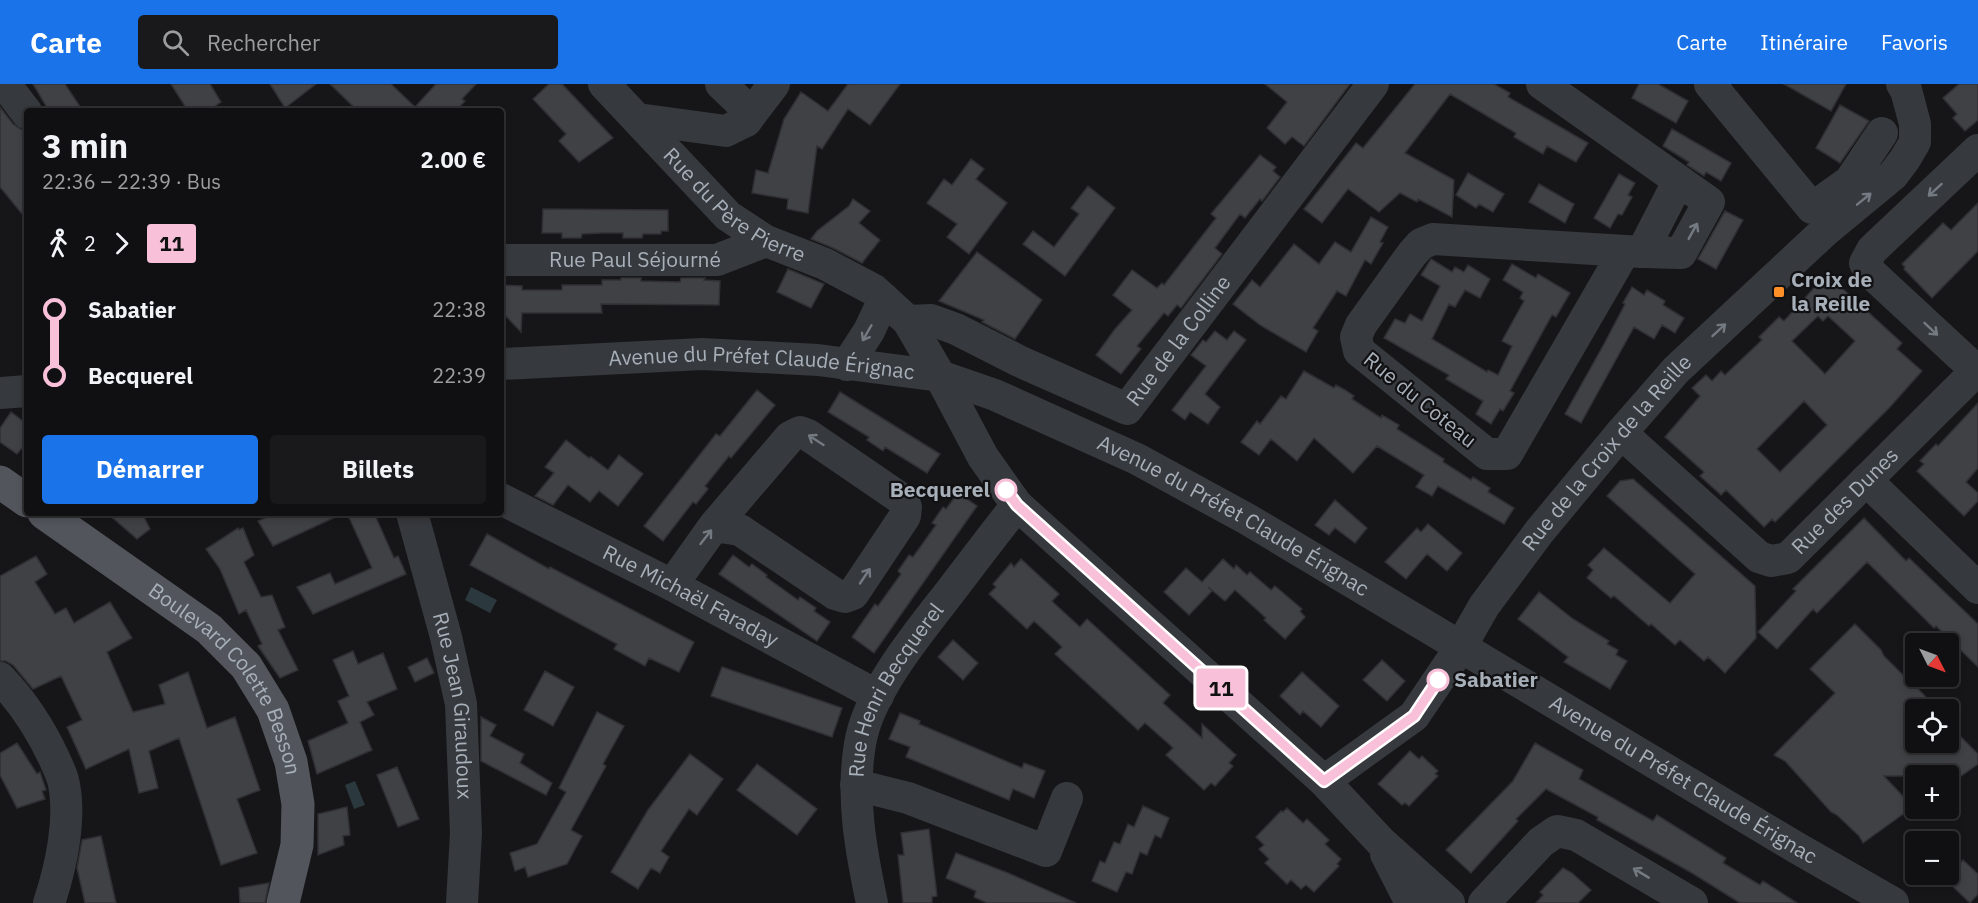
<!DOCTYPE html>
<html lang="fr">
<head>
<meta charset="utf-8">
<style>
  body { margin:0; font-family:"IBM Plex Sans",sans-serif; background:#19191b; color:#f1f3f6; height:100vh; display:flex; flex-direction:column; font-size:22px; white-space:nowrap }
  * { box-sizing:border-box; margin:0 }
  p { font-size:20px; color:#9c9d9f }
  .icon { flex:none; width:33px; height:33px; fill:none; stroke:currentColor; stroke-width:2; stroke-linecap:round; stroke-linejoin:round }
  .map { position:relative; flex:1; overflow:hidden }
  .drawer { position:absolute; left:24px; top:24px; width:480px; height:408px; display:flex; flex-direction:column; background:#101012; border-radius:6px; box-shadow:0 3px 9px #0003,0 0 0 2px #303032 }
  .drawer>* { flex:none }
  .badge { padding:0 12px; border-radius:4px; font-size:21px; line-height:39px }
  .needle { width:39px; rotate:132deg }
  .fabs { position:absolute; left:1905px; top:549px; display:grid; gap:12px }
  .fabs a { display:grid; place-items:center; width:54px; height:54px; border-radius:6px; background:#101012; box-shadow:0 3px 9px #0003,0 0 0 2px #303032; font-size:30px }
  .map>.badge { position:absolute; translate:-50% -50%; box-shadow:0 0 0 3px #fff }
  .legs { display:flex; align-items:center; gap:9px; height:66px; padding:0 18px; font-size:20px }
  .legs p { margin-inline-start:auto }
  .headline { display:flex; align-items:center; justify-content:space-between; height:102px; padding:0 18px }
  h1 { font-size:33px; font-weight:700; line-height:45px }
  .cta { display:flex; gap:12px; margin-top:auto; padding:12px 18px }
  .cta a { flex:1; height:69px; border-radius:6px; background:#1a73e8; color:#fff; font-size:24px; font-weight:700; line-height:69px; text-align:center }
  .cta a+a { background:#19191b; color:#f1f3f6 }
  ul { padding:0 18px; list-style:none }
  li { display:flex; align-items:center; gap:21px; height:66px; font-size:22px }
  li i { display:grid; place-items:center; width:9px; height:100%; margin:0 8px; background:currentColor }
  li i::after { content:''; width:15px; height:15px; margin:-8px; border:4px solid; border-radius:50%; background:#101012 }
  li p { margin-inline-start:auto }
  li:first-child i { background:linear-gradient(#0000 50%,currentColor 0) }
  li:last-child i { background:linear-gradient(currentColor 50%,#0000 0) }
  header { display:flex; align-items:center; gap:36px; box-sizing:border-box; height:84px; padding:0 30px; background:#1a73e8; color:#fff }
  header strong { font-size:28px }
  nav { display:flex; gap:33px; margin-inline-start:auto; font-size:21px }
  .search { width:420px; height:54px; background:#19191b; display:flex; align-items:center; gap:15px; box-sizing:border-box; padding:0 21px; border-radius:6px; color:#9c9d9f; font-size:22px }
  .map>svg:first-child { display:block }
  .water { fill:#2b383d }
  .building { fill:#404145; stroke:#303034; stroke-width:1.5; fill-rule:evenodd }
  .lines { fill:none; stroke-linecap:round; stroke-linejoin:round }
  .minor { stroke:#36393d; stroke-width:32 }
  .major { stroke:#52565c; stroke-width:33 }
  .oneway { stroke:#747a81 }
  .line-1-casing { stroke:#fff; stroke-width:14 }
  .line-1 { stroke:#f8c1d9; stroke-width:9 }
  .poi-dot { fill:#fd9128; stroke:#111113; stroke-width:2 }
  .stop-1-dot { fill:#fff; stroke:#f8c1d9; stroke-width:3 }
  .labels { text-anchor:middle; stroke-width:4.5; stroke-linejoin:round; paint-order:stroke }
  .street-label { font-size:21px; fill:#a7afb9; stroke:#111113 }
  .poi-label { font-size:21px; font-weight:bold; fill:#a7afb9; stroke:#111113; text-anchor:start }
  .stop-label { font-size:21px; font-weight:bold; fill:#a7afb9; stroke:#111113; text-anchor:end }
</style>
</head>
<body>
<header>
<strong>Carte</strong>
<div class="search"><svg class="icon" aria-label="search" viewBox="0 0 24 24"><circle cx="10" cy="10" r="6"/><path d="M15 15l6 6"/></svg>Rechercher</div>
<nav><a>Carte</a><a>Itinéraire</a><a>Favoris</a></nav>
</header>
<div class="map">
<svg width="1978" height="819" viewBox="0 0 1978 819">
  <rect width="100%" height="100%" fill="#161618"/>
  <!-- water -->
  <path class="water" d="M 471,503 L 497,516 L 490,529 L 465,516 Z
    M 355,697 L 365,721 L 354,725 L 345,701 Z"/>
  <!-- building -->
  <path class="building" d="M 33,0 L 65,0 L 83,27 L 49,27 Z
    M 171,0 L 210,0 L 221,18 L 208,27 L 188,27 Z
    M 270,0 L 316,0 L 285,24 Z
    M 330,0 L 391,0 L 415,23 L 436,0 L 476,0 L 462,15 L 465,17 L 456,27 L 358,27 Z
    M 549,0 L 562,0 L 613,54 L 579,78 L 559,57 L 566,50 L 533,15 Z
    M 848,0 L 900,0 L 870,41 L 848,25 L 822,65 L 817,62 L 808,129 L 787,125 L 788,115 L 752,109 L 756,86 L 768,89 L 784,35 L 801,8 L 828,27 Z
    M 1265,0 L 1350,0 L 1304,62 L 1292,53 L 1285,60 L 1267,44 L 1287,18 Z
    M 1415,0 L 1494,0 L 1510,9 L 1508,13 L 1588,59 L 1576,78 L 1547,62 L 1543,70 L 1514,53 L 1516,49 L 1450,10 L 1405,69 L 1454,96 L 1452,133 L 1418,115 L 1417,118 L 1400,109 L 1379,128 L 1348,105 L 1322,139 L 1304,125 L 1356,59 L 1363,64 Z
    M 1639,0 L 1658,0 L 1688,17 L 1676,39 L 1632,14 Z
    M 1784,0 L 1846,0 L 1831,27 Z
    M 1959,0 L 1978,0 L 1978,36 L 1965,47 L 1953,34 L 1957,30 L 1943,14 Z
    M 1840,21 L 1869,37 L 1840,79 L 1816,64 Z
    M 0,23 L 13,40 L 27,49 L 27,136 L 0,103 Z
    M 1672,45 L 1731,79 L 1721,97 L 1706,88 L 1704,92 L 1687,81 L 1689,78 L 1663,62 Z
    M 1260,71 L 1276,83 L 1273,87 L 1280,93 L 1262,117 L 1260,115 L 1245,134 L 1240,130 L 1215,164 L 1222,170 L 1181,224 L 1177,221 L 1168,232 L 1164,229 L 1137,262 L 1141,265 L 1121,290 L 1096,271 L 1115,245 L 1132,226 L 1113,211 L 1132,186 L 1157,204 L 1162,199 L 1164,201 L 1216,134 L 1211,130 Z
    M 971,75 L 984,85 L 976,95 L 1007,119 L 969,170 L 947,153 L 957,140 L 927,119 L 944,95 L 952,101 Z
    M 1468,89 L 1504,110 L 1493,128 L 1479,120 L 1476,124 L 1456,111 Z
    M 1619,90 L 1635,99 L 1628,111 L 1632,113 L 1622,131 L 1618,130 L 1610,144 L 1594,134 Z
    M 1539,100 L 1574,120 L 1565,139 L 1529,118 Z
    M 1088,102 L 1115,124 L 1065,192 L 1023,160 L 1033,147 L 1054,163 L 1079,130 L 1071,124 Z
    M 853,115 L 870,127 L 859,139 L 880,156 L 862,179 L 833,164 L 811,155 L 817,147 L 849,122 Z
    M 1978,119 L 1978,167 L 1932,214 L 1904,185 L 1905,183 L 1902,180 L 1943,139 L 1951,146 Z
    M 543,125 L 668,126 L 668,147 L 661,147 L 661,150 L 643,150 L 642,154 L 623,154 L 623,149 L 602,149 L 582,150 L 581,154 L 562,154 L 562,149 L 542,149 Z
    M 1725,127 L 1743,136 L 1716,185 L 1698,175 Z
    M 1371,133 L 1388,143 L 1380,158 L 1383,159 L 1371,180 L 1365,176 L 1346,212 L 1337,207 L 1313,244 L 1318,247 L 1306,268 L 1260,241 L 1233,220 L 1252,196 L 1260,203 L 1294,160 L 1319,180 L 1335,158 L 1351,168 Z
    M 977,168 L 1042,216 L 1015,255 L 982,238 L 984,236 L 939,217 Z
    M 1431,175 L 1452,188 L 1455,183 L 1464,188 L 1468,181 L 1490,195 L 1480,214 L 1465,206 L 1455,223 L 1449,220 L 1432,255 L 1487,288 L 1488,286 L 1498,291 L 1512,262 L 1502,257 L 1524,217 L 1520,214 L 1523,208 L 1503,196 L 1512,180 L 1536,194 L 1538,190 L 1570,209 L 1556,233 L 1552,231 L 1510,307 L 1514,309 L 1503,327 L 1500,325 L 1491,340 L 1476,330 L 1483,317 L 1446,295 L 1449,291 L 1384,254 L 1395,235 L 1405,239 L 1410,230 L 1422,237 L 1440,202 L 1421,191 Z
    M 788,185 L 824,200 L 811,224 L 777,208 Z
    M 1824,193 L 1829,198 L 1832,195 L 1902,259 L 1897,265 L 1922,287 L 1890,323 L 1775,438 L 1772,435 L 1764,443 L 1726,406 L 1721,411 L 1700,392 L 1704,388 L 1665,353 L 1700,312 L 1692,304 L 1706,291 L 1712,297 L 1721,287 L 1725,291 L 1762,256 L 1759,253 L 1779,233 L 1784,237 ZM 1818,232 L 1823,237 L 1828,232 L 1855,257 L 1825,290 L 1792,257 ZM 1804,317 L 1827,341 L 1780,388 L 1757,365 Z
    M 621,194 L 641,194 L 641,197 L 680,198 L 681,194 L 705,194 L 704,196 L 720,197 L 719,221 L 601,220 L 602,229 L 522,229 L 521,248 L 501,227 L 502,201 L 522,202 L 522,206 L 562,206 L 562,201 L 602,201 L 602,196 L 621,196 Z
    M 1632,203 L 1644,211 L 1647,206 L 1665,217 L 1663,221 L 1684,234 L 1675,249 L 1662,241 L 1654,255 L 1634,243 L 1581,339 L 1565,330 L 1604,260 L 1625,220 L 1623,219 Z
    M 1215,247 L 1227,256 L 1234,247 L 1246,256 L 1205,310 L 1220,323 L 1208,340 L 1190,328 L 1185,336 L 1172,326 L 1206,282 L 1191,271 L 1203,256 L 1206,258 Z
    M 1304,287 L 1334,304 L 1336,301 L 1345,306 L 1354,312 L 1352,315 L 1381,334 L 1382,331 L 1399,341 L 1397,345 L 1444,375 L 1443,378 L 1471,396 L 1473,393 L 1490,404 L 1488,408 L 1514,424 L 1504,440 L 1438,402 L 1432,412 L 1416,403 L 1424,391 L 1377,362 L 1353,389 L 1314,354 L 1297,377 L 1271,355 L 1259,371 L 1241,358 L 1257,337 L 1260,340 L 1281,312 L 1286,315 Z
    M 757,306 L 775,321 L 731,374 L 729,372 L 705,402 L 708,405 L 696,420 L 693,418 L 663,457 L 644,442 L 716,350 L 720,352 Z
    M 840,308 L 940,370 L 927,389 L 885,363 L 883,367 L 867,356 L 869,353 L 828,328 Z
    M 1978,319 L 1978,384 L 1966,398 L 1978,409 L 1978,417 L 1964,432 L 1917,387 L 1924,380 L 1920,377 L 1936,360 L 1938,362 Z
    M 11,328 L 27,340 L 27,358 L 17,370 L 0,358 L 0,344 Z
    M 566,356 L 589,374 L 591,373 L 608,386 L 619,371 L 643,390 L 618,422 L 599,407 L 590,418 L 568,401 L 553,421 L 535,412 L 554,389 L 545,383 Z
    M 1633,395 L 1755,502 L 1756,554 L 1725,589 L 1708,573 L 1704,577 L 1680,556 L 1675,561 L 1651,540 L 1649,542 L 1614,512 L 1611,514 L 1587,494 L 1593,486 L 1588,481 L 1604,464 L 1670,519 L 1695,490 L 1607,412 L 1620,397 Z
    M 958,409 L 977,422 L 874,569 L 852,553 L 875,520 L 878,522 L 901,490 L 898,487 L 909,471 L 913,473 L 936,441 L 932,439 L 943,423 L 946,425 Z
    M 1335,416 L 1367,444 L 1355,459 L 1335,444 L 1329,451 L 1315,441 Z
    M 107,429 L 142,429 L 150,445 L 137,455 Z
    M 276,429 L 344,429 L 273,462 L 258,437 Z
    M 347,429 L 374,429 L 394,474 L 398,472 L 406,490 L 313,530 L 297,503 L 330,489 L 335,500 L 372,484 Z
    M 1864,434 L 1906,477 L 1909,474 L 1978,540 L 1978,583 L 1936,542 L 1934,544 L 1867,478 L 1817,529 L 1813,525 L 1777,565 L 1758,548 L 1796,507 L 1793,505 Z
    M 1428,440 L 1462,469 L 1447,487 L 1427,470 L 1406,495 L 1385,478 L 1417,444 L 1421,448 Z
    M 238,444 L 239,446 L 243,444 L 254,471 L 244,478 L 261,513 L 272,511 L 285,543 L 278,546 L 298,586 L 280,594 L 258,562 L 262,560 L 246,526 L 239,530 L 220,485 L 206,465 Z
    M 487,450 L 549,485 L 550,483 L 694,558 L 679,588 L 649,574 L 645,582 L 614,565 L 617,560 L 470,481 Z
    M 733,471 L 749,483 L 752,480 L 767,491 L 766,493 L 798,516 L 800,513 L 816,524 L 814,527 L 830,538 L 817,557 L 719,490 Z
    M 36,472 L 47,490 L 35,498 L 55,530 L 66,524 L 74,539 L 110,518 L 132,554 L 107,568 L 133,628 L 165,620 L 159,601 L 188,588 L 207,644 L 235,633 L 260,706 L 237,715 L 257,769 L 221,781 L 179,654 L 149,667 L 158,704 L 139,709 L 129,665 L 86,685 L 67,643 L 82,636 L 61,592 L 33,605 L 13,581 L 6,577 L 0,577 L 0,492 Z
    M 1021,475 L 1059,510 L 1052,517 L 1056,521 L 1080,543 L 1087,535 L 1170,611 L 1163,619 L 1202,654 L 1202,640 L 1236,671 L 1229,679 L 1233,682 L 1215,702 L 1211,699 L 1204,706 L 1166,671 L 1173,664 L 1170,661 L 1145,639 L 1138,646 L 1055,570 L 1062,563 L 1058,559 L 1034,537 L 1027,545 L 989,510 L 996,503 L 993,500 L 1011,479 L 1014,483 Z
    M 1223,475 L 1234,485 L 1236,481 L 1247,491 L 1250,488 L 1271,506 L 1275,502 L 1302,525 L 1300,527 L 1305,533 L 1285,555 L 1264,536 L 1266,534 L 1235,506 L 1225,517 L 1208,503 L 1212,507 L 1189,531 L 1164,508 L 1186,484 L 1202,498 Z
    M 1539,508 L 1573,535 L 1609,557 L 1607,560 L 1618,566 L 1616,571 L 1627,577 L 1610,605 L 1564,578 L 1568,573 L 1518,535 Z
    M 1855,540 L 1881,566 L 1884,572 L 1906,594 L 1911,597 L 1938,626 L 1916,626 L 1916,658 L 1948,658 L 1948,640 L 1978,670 L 1978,680 L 1948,701 L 1948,692 L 1884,692 L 1913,723 L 1863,759 L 1859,752 L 1837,731 L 1831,728 L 1785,677 L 1774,671 L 1835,609 L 1810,585 Z
    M 953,556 L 978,579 L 963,596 L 938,573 Z
    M 353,567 L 358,580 L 383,569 L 397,605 L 367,618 L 374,631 L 360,638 L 372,666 L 317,690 L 308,657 L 348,639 L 338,617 L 349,612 L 333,576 Z
    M 427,574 L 434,589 L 415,598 L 408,583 Z
    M 1382,576 L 1405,597 L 1387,617 L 1363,596 Z
    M 722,583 L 842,624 L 832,653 L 711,612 Z
    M 545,587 L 574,603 L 553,642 L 524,626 Z
    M 1302,588 L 1339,622 L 1321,643 L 1303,627 L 1300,631 L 1280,612 Z
    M 597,628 L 624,642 L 603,680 L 606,682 L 571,746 L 582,752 L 567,780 L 528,793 L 525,783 L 515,787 L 510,769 L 537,760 L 566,708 L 559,704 Z
    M 900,629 L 920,637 L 919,640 L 1022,684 L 1024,679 L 1045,687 L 1034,714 L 1013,705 L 1009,716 L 906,673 L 910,663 L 889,655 Z
    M 481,633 L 496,641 L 490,652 L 524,670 L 520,679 L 552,699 L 546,711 L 481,677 Z
    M 17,659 L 37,690 L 40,688 L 46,706 L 42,707 L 45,715 L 17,724 L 0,691 L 0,669 Z
    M 1535,659 L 1583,686 L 1579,695 L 1653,737 L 1657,731 L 1726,774 L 1723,779 L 1760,801 L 1763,797 L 1797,819 L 1740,819 L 1692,789 L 1597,736 L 1598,733 L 1546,705 L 1516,735 L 1518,737 L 1471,789 L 1446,766 L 1513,697 Z
    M 1410,667 L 1419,675 L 1422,672 L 1438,687 L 1435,690 L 1438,692 L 1409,722 L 1405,719 L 1402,721 L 1378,700 Z
    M 690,670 L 723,695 L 697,731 L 689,725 L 661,767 L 669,773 L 660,789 L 651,784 L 638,805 L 611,788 L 648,726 Z
    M 757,680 L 817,725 L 797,751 L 737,706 Z
    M 397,683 L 419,735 L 398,743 L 377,691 Z
    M 1143,722 L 1169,734 L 1161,754 L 1155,751 L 1147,771 L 1140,768 L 1132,790 L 1126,788 L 1117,808 L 1092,797 L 1100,777 L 1105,779 L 1114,758 L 1120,760 L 1128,740 L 1134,743 Z
    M 347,723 L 350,751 L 343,752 L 344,761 L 318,771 L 318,730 Z
    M 1287,724 L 1303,739 L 1307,735 L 1329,756 L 1325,760 L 1341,775 L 1337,780 L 1339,782 L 1314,808 L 1306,801 L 1301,805 L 1291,796 L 1287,800 L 1265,779 L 1269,775 L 1259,765 L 1264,761 L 1256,753 L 1281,727 L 1283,728 Z
    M 929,745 L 937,812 L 932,813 L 932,819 L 903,819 L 898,771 L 904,771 L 901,749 Z
    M 101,752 L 116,819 L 85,819 L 77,784 L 82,756 Z
    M 956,769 L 1008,789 L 1076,819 L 987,819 L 974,813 L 976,807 L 946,794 Z
    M 1963,776 L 1978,790 L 1978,810 L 1970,819 L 1945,795 Z
    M 1563,784 L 1572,789 L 1591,806 L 1578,819 L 1536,819 L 1543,811 L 1540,808 Z
    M 269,799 L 265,819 L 240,819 L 239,804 Z"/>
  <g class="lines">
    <!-- minor -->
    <g class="minor">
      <path d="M 5,0 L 27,29"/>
      <path id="s1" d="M 604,0 L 728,132 L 766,157 L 825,180 L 874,206 L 908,237 L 940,292 L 983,373 L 1017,421 L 1324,697 L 1381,758 L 1449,819"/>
      <path d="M 1542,0 L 1709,118 L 1681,169 L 1642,168 L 1678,98"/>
      <path d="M 1710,0 L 1812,124 L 1850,97 L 1882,49"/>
      <path d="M 638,35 L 726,47 L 746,37 L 743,21 L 721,0"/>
      <path d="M 746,37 L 774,0"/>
      <path d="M 1978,66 L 1872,166 L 1865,179 L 1870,188 L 1978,288"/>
      <path d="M 1624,168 L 1507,370 L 1487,370 L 1359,267 L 1356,253 L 1361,241 L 1412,170 L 1421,160 L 1433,155 L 1642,168"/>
      <path id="s2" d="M 501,176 L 717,176 L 766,157"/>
      <path id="s3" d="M 908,237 L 931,236 L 956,245 L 1019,277 L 1127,325 L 1373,0"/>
      <path id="s4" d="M 501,280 L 702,270 L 818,276 L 940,292 L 995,311 L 1137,375 L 1247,435 L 1797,764 L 1893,819"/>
      <path d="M 847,281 L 869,247 L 884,215"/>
      <path d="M 0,309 L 27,307"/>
      <path id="s5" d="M 1621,349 L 1759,473 L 1771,477 L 1788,474 L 1976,287"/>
      <path d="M 1866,396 L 1978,504"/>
      <path id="s6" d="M 501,415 L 672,501 L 878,612"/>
      <path id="s7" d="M 412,429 L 446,553 L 461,620 L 466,749 L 462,819"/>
      <path d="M 672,501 L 714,442 L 740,446 L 835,510 L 845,513 L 853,510 L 905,432 L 906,423 L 903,416 L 808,351 L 800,348 L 790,353 L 714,442"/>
      <path d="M 0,594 C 23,618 40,644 54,674 C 57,681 61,689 63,696 C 72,733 61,783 49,819"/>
      <path id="s8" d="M 1324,697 L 1414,632 L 1460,564 L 1484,522 L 1539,448 L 1621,349 L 1676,286 L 1824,148 L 1893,91 L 1905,75 L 1915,58 L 1915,40 L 1906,6 L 1902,0"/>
      <path d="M 856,701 L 908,714 L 1046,767 L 1067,714"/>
      <path d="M 1386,770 L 1411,819"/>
      <path id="s9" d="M 872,819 C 861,767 851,714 860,660 C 868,609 918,549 950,508 C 972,479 994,450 1017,421"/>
      <path d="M 1484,819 L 1541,758 L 1557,747 L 1576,751 L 1692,819"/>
    </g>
    <!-- major -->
    <g class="major">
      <path d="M 0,398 L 27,417"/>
      <path id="s10" d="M 44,429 L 209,545 L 246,582 L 273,626 L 291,678 L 298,720 L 297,761 L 283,819"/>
    </g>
  </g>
  <!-- one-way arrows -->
  <defs><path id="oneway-shaft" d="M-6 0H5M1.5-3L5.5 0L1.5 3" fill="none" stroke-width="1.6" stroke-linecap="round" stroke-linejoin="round" transform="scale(1.5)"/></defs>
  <g class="oneway">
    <use href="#oneway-shaft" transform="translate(1935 106) rotate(138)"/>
    <use href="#oneway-shaft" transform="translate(1864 115) rotate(-39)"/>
    <use href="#oneway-shaft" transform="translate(1693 147) rotate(-61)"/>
    <use href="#oneway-shaft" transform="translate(1931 245) rotate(43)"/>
    <use href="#oneway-shaft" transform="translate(1719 246) rotate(-43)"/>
    <use href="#oneway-shaft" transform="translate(867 249) rotate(120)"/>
    <use href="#oneway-shaft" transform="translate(816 356) rotate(-147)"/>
    <use href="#oneway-shaft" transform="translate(706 453) rotate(-52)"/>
    <use href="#oneway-shaft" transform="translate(865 492) rotate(-56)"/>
    <use href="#oneway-shaft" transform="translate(1641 789) rotate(-149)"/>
  </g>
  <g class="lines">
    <defs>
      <path id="line-1" d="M 1006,406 L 1017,421 L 1324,697 L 1414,632 L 1438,596"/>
    </defs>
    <!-- line-1 casing -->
    <use href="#line-1" class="line-1-casing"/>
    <!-- line-1 -->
    <use href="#line-1" class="line-1"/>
  </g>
  <!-- markers -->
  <rect class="poi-dot" x="1773" y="202" width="12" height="12" rx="3"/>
  <g class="stop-1-dot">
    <circle cx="1006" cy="406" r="10"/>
    <circle cx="1438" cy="596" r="10"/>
  </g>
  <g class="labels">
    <!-- street labels -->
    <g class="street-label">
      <text dy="7" stroke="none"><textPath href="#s1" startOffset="180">Rue du Père Pierre</textPath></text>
      <text dy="7" stroke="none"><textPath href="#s2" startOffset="134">Rue Paul Séjourné</textPath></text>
      <text dy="7" stroke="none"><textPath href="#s3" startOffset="324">Rue de la Colline</textPath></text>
      <text dy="7" stroke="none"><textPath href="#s4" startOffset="261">Avenue du Préfet Claude Érignac</textPath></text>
      <text transform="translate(1420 316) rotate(39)" y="7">Rue du Coteau</text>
      <text dy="7" stroke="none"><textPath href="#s8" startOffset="438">Rue de la Croix de la Reille</textPath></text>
      <text dy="7" stroke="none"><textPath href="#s5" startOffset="296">Rue des Dunes</textPath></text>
      <text dy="7" stroke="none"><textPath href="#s4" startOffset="766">Avenue du Préfet Claude Érignac</textPath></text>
      <text dy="7" stroke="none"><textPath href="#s6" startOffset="213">Rue Michaël Faraday</textPath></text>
      <text dy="7" stroke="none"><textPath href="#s10" startOffset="252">Boulevard Colette Besson</textPath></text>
      <text dy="7" stroke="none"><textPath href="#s9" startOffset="224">Rue Henri Becquerel</textPath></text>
      <text dy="7" stroke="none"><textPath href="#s7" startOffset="198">Rue Jean Giraudoux</textPath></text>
      <text dy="7" stroke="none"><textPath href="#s4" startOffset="1288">Avenue du Préfet Claude Érignac</textPath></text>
    </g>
    <!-- poi labels -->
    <g class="poi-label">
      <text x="1791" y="203">Croix de<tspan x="1791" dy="24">la Reille</tspan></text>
    </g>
    <!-- stop labels -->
    <g class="stop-label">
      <text x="990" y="413">Becquerel</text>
      <text x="1454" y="603" text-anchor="start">Sabatier</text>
    </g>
  </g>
</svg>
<div class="fabs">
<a><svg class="needle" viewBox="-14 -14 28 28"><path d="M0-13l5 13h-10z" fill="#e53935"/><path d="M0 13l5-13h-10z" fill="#9c9d9f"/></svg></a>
<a><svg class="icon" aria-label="locate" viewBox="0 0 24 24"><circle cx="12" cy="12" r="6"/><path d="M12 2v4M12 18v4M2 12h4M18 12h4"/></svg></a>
<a>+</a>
<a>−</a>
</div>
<b class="badge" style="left:1221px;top:604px;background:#f8c1d9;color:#111">11</b>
<section class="drawer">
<div class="headline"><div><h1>3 min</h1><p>22:36 – 22:39 · Bus</p></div><b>2.00 €</b></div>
<div class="legs"><svg class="icon" aria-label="walk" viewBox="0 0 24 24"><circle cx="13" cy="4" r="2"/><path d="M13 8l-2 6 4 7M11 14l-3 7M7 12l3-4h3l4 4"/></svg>2<svg class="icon" aria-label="forward" viewBox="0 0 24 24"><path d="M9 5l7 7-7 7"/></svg><b class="badge" style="background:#f8c1d9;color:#111">11</b></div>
<ul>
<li><i style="color:#f8c1d9"></i><b>Sabatier</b><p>22:38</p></li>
<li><i style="color:#f8c1d9"></i><b>Becquerel</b><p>22:39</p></li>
</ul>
<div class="cta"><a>Démarrer</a><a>Billets</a></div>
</section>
</div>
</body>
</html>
